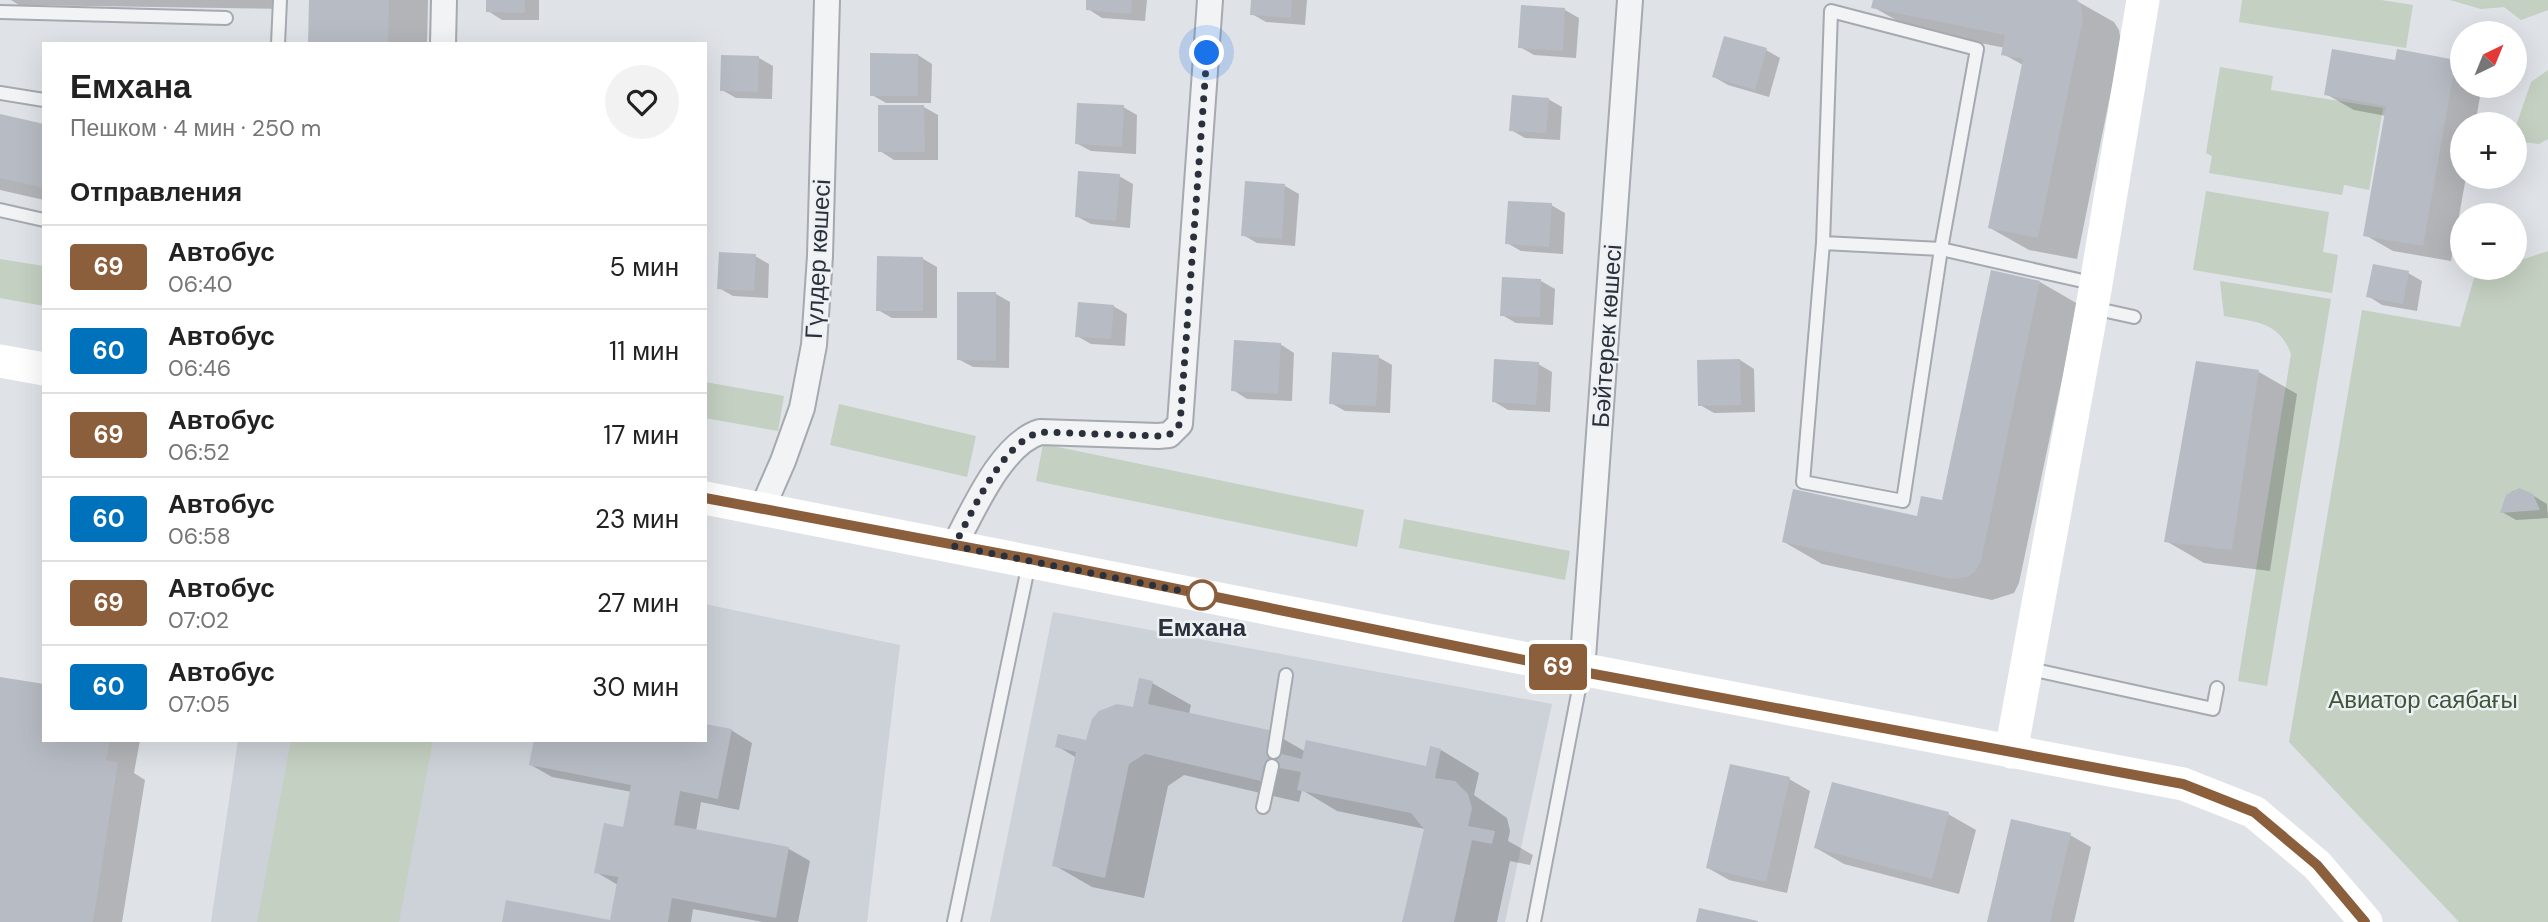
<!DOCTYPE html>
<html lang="ru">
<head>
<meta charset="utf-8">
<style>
  body { margin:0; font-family:"DM Sans",sans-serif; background:#f2f2f2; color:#222; height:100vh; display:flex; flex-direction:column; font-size:26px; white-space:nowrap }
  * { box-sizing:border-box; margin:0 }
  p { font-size:23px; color:#767676 }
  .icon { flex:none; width:38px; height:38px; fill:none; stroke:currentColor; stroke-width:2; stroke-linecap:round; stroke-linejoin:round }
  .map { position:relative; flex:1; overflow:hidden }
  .details { position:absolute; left:42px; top:42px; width:665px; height:700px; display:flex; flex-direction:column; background:#fff; border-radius:0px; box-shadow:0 7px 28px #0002 }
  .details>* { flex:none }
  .badge { padding:0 14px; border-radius:5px; font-size:24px; line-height:46px }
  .needle { width:46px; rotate:43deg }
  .fabs { position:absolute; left:2450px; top:21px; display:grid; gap:14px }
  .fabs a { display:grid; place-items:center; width:77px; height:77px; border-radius:50%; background:#fff; box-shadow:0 7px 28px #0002; font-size:35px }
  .you { position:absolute; width:35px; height:35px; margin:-18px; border:5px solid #fff; border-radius:50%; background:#1a73e8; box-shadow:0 0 0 10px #1a73e833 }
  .map>.badge { position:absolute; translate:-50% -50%; box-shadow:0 0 0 4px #fff }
  h2 { padding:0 28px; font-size:26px; line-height:63px }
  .round { display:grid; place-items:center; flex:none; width:74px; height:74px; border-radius:37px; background:#f2f2f2 }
  .head { display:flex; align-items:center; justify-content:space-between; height:119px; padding:0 28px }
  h1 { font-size:33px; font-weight:600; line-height:52px }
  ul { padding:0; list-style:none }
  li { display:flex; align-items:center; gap:21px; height:84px; padding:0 28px; border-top:2px solid #e0e0e0 }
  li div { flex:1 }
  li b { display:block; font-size:26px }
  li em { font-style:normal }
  li .badge { min-width:77px; font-weight:700; text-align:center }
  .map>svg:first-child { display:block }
  .built { fill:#cdd1d8 }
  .green { fill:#c4d0c1 }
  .shadow { fill:#0003 }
  .building { fill:#b7bbc3 }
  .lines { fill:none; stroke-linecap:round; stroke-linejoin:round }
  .lane-casing { stroke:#a5a9b0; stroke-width:16 }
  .street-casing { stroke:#a5a9b0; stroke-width:28 }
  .lane { stroke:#f1f3f5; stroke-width:12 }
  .street { stroke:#f1f3f5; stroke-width:24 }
  .secondary { stroke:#fff; stroke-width:33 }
  .line-casing { stroke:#fff; stroke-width:16 }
  .line { stroke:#8b5e3c; stroke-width:10 }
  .walk { stroke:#2a303c; stroke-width:7; stroke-dasharray:0 12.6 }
  .stop-dot { fill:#fff; stroke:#8b5e3c; stroke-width:3.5 }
  .labels { text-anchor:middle; stroke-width:5; stroke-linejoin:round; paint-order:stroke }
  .street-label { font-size:24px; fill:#2a303c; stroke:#eef1f4 }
  .stop-label { font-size:24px; font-weight:bold; fill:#2a303c; stroke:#eef1f4 }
  .park-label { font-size:24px; fill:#3d5638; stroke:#eef1f4 }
</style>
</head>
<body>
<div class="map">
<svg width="2548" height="922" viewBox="0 0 2548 922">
  <rect width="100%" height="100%" fill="#dfe2e7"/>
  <!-- built -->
  <path class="built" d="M 705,604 L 900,645 L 867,922 L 211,922 L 238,740 L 705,740 Z
    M 1053,612 L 1552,704 L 1505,922 L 990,922 Z"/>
  <!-- green -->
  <path class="green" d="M 2242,0 L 2381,0 L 2413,5 L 2406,48 L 2239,22 Z
    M 2450,0 L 2548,0 L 2548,10 L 2521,20 L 2504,7 L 2481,9 Z
    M 2220,67 L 2273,76 L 2271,90 L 2383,108 L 2369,190 L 2344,185 L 2342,195 L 2209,173 L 2212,156 L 2206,153 Z
    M 2548,70 L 2548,139 L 2539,144 L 2521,142 L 2515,129 L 2531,82 Z
    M 2206,191 L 2329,212 L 2323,252 L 2338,255 L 2332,293 L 2193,270 Z
    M 2548,251 L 2548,922 L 2459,922 L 2289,742 L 2362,310 L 2460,327 L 2475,275 L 2498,268 L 2515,268 L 2515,262 Z
    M 0,259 L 44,266 L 44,306 L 0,298 Z
    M 2220,281 L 2331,299 L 2267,686 L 2238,681 L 2291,354 C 2279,321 2255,322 2224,316 Z
    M 705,382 L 784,396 L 778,431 L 705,418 Z
    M 839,404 L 976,436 L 967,477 L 830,445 Z
    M 1043,444 L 1364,510 L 1357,547 L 1036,481 Z
    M 1404,519 L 1570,551 L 1565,580 L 1399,548 Z
    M 291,740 L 433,740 L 399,922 L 257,922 Z"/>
  <!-- shadow -->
  <path class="shadow" d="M 11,0 L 285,0 L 285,9 L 19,5 Z
    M 311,0 L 428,0 L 427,44 L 310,44 Z
    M 488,0 L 539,0 L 539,20 L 502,20 L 488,11 Z
    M 1088,0 L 1147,0 L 1145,21 L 1102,18 L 1088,9 Z
    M 1253,0 L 1307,0 L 1305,25 L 1266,22 L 1252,14 Z
    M 1875,0 L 2075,0 L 2114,22 L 2119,30 L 2121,42 L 2077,259 L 2029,250 L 1990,228 L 2023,65 L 2003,54 L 2005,48 L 1912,29 L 1873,7 Z
    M 1565,10 L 1579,18 L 1576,58 L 1534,55 L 1520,47 Z
    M 1766,50 L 1780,58 L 1769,97 L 1728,85 L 1714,77 Z
    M 2398,51 L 2456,62 L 2462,65 L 2462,86 L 2482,86 L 2475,124 L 2462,124 L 2462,177 L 2466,177 L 2451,261 L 2393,251 L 2365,235 L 2386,116 L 2354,110 L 2326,94 L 2396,62 Z
    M 918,55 L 932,64 L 931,103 L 886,103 L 872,95 Z
    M 759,58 L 773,66 L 772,99 L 736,98 L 722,90 Z
    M 1548,99 L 1562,107 L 1560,140 L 1525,138 L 1511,130 Z
    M 922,106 L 938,115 L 938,160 L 894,160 L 880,151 Z
    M 1123,107 L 1137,115 L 1136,154 L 1091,151 L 1076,143 Z
    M 0,115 L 44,125 L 44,200 L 0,190 Z
    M 1119,176 L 1133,184 L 1130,228 L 1091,224 L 1076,216 Z
    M 1246,183 L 1285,186 L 1299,194 L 1295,246 L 1257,243 L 1243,235 Z
    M 1551,205 L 1565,213 L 1563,254 L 1521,251 L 1507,243 Z
    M 755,256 L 769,264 L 768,298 L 733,296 L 719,288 Z
    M 879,258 L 923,259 L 937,267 L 937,318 L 892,318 L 878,310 Z
    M 2408,273 L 2422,281 L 2417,311 L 2382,305 L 2368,296 Z
    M 1541,281 L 1555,289 L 1553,325 L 1516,323 L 1502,315 Z
    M 2040,282 L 2078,304 L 2019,583 L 2014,593 L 1992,600 L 1822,564 L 1784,542 L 1919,518 L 1944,502 Z
    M 996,294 L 1010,302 L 1009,368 L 973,367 L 958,359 Z
    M 1113,306 L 1127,314 L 1125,346 L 1091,344 L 1077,336 Z
    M 1280,344 L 1294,353 L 1292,401 L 1247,399 L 1233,390 Z
    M 1378,357 L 1392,365 L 1390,413 L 1345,411 L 1331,403 Z
    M 1740,360 L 1754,369 L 1755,412 L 1714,413 L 1700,405 Z
    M 1538,364 L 1552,372 L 1550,412 L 1508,410 L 1493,401 Z
    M 2259,372 L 2297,394 L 2270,571 L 2204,563 L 2166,541 Z
    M 2512,491 L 2526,491 L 2547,504 L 2548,518 L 2516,520 L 2502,512 Z
    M 0,679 L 44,740 L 140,740 L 134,773 L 145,780 L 122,922 L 0,922 Z
    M 1152,683 L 1191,705 L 1189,714 L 1273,733 L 1306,752 L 1427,768 L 1441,750 L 1479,773 L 1474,795 L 1507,818 L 1510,831 L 1508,841 L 1533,855 L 1530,865 L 1510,861 L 1497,922 L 1403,922 L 1425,829 L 1337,811 L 1302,790 L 1299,802 L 1184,775 L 1168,786 L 1144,898 L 1092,887 L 1054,865 L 1077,758 L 1057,746 L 1087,742 L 1135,709 Z
    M 731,730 L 752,743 L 739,810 L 701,802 L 696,831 L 789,849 L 810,861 L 798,922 L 763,922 L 693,909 L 691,922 L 611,922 L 618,885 L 596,872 L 625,829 L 632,792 L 552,777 L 531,765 L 705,740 Z
    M 1789,779 L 1810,791 L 1787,893 L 1729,880 L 1708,868 Z
    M 1948,814 L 1976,830 L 1959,894 L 1844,864 L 1816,848 Z
    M 2070,835 L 2091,847 L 2074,922 L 1989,922 Z"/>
  <!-- building -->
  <path class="building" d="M 309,0 L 389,0 L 388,44 L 308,44 Z
    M 486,0 L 525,0 L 525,13 L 486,12 Z
    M 1086,0 L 1132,0 L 1131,14 L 1086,10 Z
    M 1251,0 L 1292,0 L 1291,18 L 1250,15 Z
    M 1873,0 L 2077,0 L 2081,6 L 2083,19 L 2038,238 L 1988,228 L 2023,59 L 2001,55 L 2005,35 L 1871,8 Z
    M 1521,5 L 1565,8 L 1563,51 L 1518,48 Z
    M 1724,36 L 1767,48 L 1755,90 L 1712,77 Z
    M 2332,49 L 2395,60 L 2397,49 L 2456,60 L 2423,246 L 2363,236 L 2386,106 L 2324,95 Z
    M 870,53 L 918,54 L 918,96 L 870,96 Z
    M 721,55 L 759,56 L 758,92 L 720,91 Z
    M 1512,95 L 1549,98 L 1546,133 L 1509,131 Z
    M 1077,103 L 1124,105 L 1122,147 L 1075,144 Z
    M 878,105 L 924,105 L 925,152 L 878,152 Z
    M 0,114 L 44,124 L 44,188 L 0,178 Z
    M 1078,171 L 1120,174 L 1116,221 L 1075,217 Z
    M 1245,181 L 1285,184 L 1282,239 L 1241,236 Z
    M 1508,201 L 1552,203 L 1549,247 L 1505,244 Z
    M 719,252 L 756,254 L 754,291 L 717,289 Z
    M 877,256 L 923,257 L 923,311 L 876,311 Z
    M 2373,264 L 2409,271 L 2403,304 L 2366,297 Z
    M 1991,270 L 2040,281 L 1981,561 L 1975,572 L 1967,577 L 1952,579 L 1782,542 L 1793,489 L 1917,516 L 1921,496 L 1942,500 Z
    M 1502,277 L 1541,279 L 1540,317 L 1500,316 Z
    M 957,292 L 996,292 L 996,361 L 957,360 Z
    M 1078,302 L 1114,305 L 1111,339 L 1075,337 Z
    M 1234,340 L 1281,343 L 1278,394 L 1231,391 Z
    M 1332,352 L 1379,355 L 1376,406 L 1329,404 Z
    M 1494,359 L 1539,362 L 1536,405 L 1492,402 Z
    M 1740,359 L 1741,405 L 1698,406 L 1697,360 Z
    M 2196,361 L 2259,370 L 2232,550 L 2164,542 Z
    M 2519,488 L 2533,494 L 2540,510 L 2500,513 L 2506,495 Z
    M 0,677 L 44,684 L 44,740 L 110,740 L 106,760 L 118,762 L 93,922 L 0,922 Z
    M 1139,678 L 1153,681 L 1148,704 L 1273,731 L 1269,751 L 1302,759 L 1306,740 L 1426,766 L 1430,746 L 1441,749 L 1435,778 L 1455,781 L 1468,794 L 1472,808 L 1468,826 L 1495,831 L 1492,844 L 1472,840 L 1454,922 L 1402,922 L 1424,829 L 1411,813 L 1297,790 L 1301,772 L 1264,765 L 1261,781 L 1145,754 L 1129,764 L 1105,878 L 1052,866 L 1076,752 L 1055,747 L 1058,734 L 1086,740 L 1092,719 L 1099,711 L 1117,704 L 1133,707 Z
    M 705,724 L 732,729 L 718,799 L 680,791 L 674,825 L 789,847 L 776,918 L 672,898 L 668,922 L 502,922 L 506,900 L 610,920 L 618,877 L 594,873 L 604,823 L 623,827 L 631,785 L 529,765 L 534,740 L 705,740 Z
    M 1730,764 L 1790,777 L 1766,882 L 1706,868 Z
    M 1832,782 L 1949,812 L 1932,879 L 1814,848 Z
    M 2011,819 L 2071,833 L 2050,922 L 1987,922 Z
    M 1699,908 L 1758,921 L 1758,922 L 1696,922 Z"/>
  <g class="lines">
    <defs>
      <path id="lane" d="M 0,12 L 226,18
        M 278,44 L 280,0
        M 0,93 L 44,100
        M 0,210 L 44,220
        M 1823,243 L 1831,11 L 1977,49 L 1941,249 L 1903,501 L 1803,482 L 1823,243 L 1941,249 L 2096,284
        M 2093,308 L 2134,317
        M 2026,668 L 2213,709 L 2217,688
        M 1274,752 L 1286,675
        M 1263,807 L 1272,766
        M 954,922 L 1029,563
        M 1534,922 L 1582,673"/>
      <path id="street" d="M 443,44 L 444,0
        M 762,509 L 783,461 L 802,408 L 814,345 L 820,256 L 827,0
        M 954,546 C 973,511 1001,444 1040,432 L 1158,436 L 1169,435 L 1180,424 L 1210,0
        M 1582,672 L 1630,0"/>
    </defs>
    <!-- lane casing -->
    <use href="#lane" class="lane-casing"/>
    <!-- street casing -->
    <use href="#street" class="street-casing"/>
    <!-- lane -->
    <use href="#lane" class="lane"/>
    <!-- street -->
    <use href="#street" class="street"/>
    <!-- secondary -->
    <path class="secondary" d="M 0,361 L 44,369
      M 705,498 C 1198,595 1689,692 2183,784 L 2254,812 L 2317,865 L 2366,922
      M 2011,752 L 2092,308 L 2143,0"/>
  </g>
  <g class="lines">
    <defs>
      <path id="line" d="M 705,498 L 1030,559 L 1583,672 L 2183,784 L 2254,812 L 2317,865 L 2365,922"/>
    </defs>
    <!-- line casing -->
    <use href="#line" class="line-casing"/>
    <!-- line -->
    <use href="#line" class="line"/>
    <!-- walk -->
    <path class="walk" d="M 1202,595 L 954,546 C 973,511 1001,444 1040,432 L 1157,436 L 1169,435 L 1180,424 L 1207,53"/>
  </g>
  <!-- markers -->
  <circle class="stop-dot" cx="1202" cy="595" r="14"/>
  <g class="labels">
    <!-- street labels -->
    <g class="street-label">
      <text transform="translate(818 259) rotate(-87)" y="8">Гүлдер көшесі</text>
      <text transform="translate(1607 336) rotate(-86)" y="8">Бәйтерек көшесі</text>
    </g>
    <!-- stop labels -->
    <g class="stop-label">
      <text x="1202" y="636">Емхана</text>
    </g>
    <!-- park labels -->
    <g class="park-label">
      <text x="2423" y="708">Авиатор саябағы</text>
    </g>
  </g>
</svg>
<div class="fabs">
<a><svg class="needle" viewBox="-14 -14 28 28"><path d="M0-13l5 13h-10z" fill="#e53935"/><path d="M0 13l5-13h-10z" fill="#767676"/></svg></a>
<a>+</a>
<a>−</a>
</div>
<div class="you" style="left:1207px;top:53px"></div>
<b class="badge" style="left:1558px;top:667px;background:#8b5e3c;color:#fff">69</b>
<section class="details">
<div class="head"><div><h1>Емхана</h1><p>Пешком · 4 мин · 250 m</p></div><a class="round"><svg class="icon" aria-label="heart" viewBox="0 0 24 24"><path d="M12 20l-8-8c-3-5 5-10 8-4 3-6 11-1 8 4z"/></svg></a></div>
<h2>Отправления</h2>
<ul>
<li><span class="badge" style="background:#8b5e3c;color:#fff">69</span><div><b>Автобус</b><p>06:40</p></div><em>5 мин</em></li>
<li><span class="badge" style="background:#0072bc;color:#fff">60</span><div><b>Автобус</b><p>06:46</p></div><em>11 мин</em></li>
<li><span class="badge" style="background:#8b5e3c;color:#fff">69</span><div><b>Автобус</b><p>06:52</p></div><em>17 мин</em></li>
<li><span class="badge" style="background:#0072bc;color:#fff">60</span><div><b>Автобус</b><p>06:58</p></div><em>23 мин</em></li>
<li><span class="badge" style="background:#8b5e3c;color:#fff">69</span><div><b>Автобус</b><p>07:02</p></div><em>27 мин</em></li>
<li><span class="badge" style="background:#0072bc;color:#fff">60</span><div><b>Автобус</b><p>07:05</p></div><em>30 мин</em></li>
</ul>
</section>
</div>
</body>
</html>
